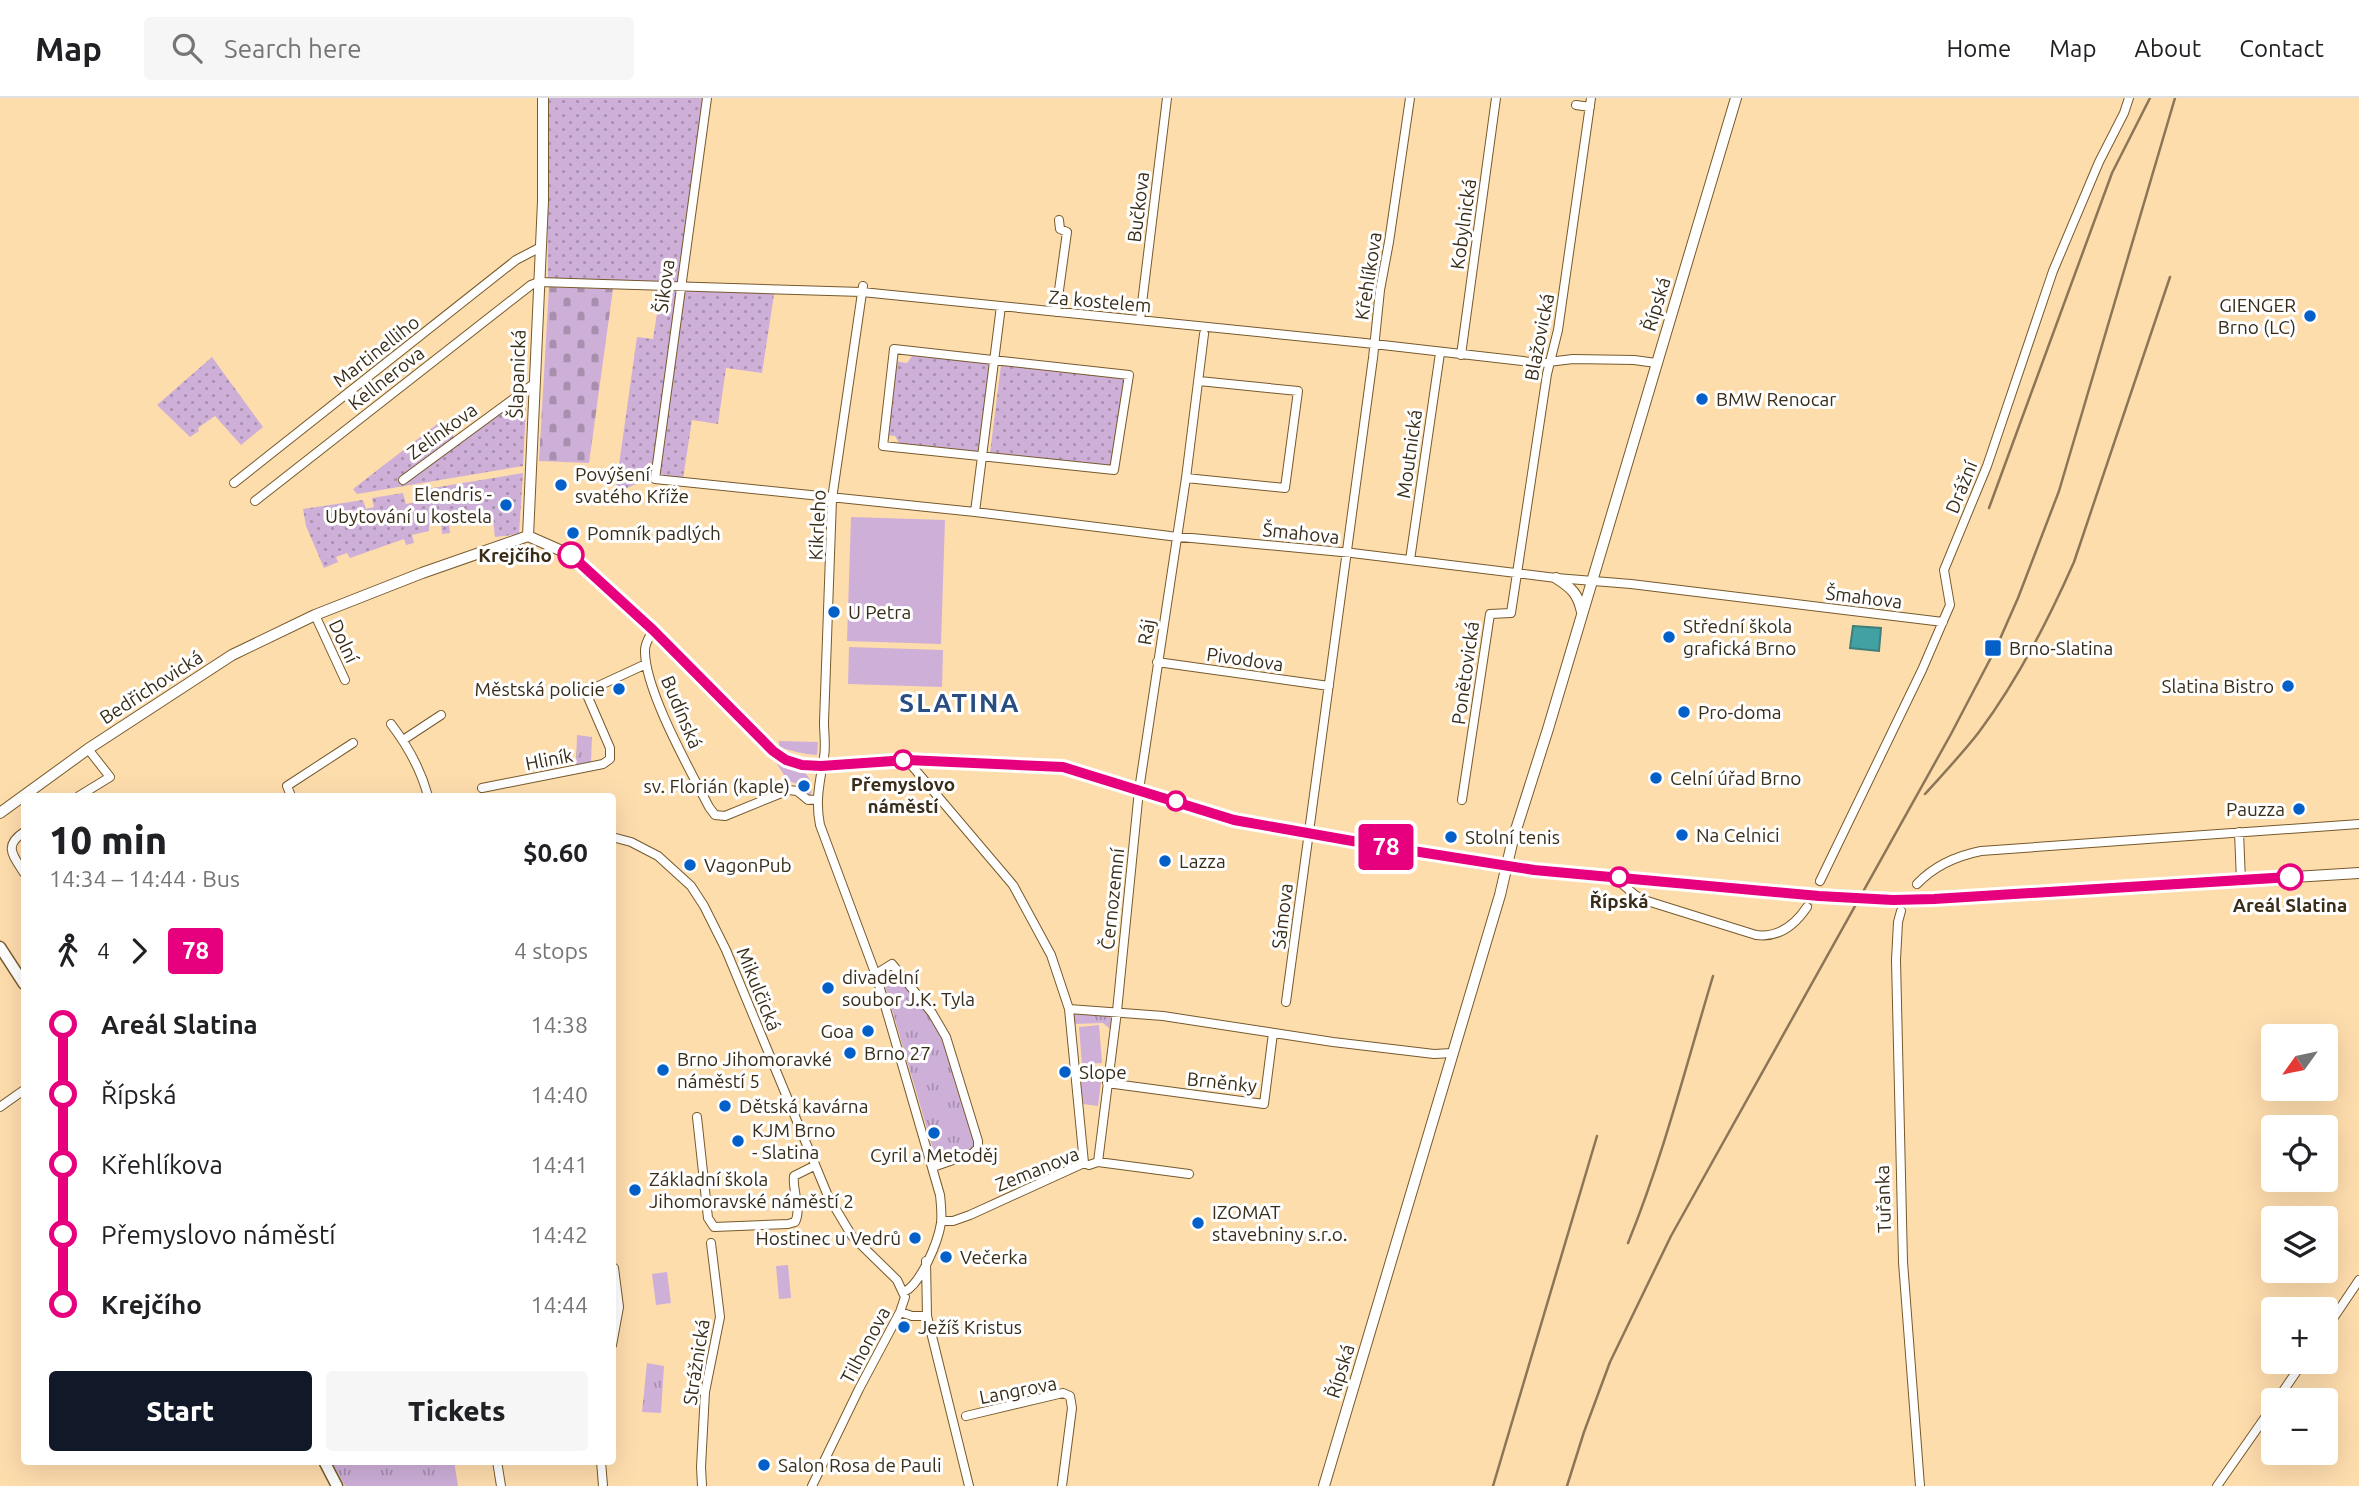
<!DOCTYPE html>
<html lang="en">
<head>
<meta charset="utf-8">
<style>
  body { margin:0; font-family:Ubuntu,sans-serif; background:#f6f6f6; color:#202124; height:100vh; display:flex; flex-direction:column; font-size:26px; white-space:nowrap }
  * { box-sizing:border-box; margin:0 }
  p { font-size:23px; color:#757577 }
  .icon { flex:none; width:38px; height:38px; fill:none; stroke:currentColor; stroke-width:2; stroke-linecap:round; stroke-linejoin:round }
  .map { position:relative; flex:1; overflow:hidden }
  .sheet { position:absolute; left:21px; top:695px; width:595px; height:672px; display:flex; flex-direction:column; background:#fff; border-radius:7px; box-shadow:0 7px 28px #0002 }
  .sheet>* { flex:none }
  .badge { padding:0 14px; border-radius:5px; font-size:24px; line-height:46px }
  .needle { width:46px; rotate:237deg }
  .fabs { position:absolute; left:2261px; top:926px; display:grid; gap:14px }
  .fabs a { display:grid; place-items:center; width:77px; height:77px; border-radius:7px; background:#fff; box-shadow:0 7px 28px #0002; font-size:35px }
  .map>.badge { position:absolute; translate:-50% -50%; box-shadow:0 0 0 4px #fff }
  .legs { display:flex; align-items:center; gap:10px; height:77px; padding:0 28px; font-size:23px }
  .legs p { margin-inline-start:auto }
  .head { display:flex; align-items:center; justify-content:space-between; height:119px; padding:0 28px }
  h1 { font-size:38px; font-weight:800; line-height:52px }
  .cta { display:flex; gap:14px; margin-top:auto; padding:14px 28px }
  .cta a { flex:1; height:80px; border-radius:7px; background:#111827; color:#fff; font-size:28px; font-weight:800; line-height:80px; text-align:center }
  .cta a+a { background:#f6f6f6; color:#202124 }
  ul { padding:0 28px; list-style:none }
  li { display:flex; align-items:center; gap:24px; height:70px; font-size:26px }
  li i { display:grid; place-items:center; width:10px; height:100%; margin:0 9px; background:currentColor }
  li i::after { content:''; width:18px; height:18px; margin:-9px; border:5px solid; border-radius:50%; background:#fff }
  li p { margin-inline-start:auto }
  li:first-child i { background:linear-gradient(#0000 50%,currentColor 0) }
  li:last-child i { background:linear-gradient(currentColor 50%,#0000 0) }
  header { display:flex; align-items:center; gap:42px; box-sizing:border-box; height:98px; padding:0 35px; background:#fff; border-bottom:2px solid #e0e0e0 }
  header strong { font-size:33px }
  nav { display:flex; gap:38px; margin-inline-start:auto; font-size:24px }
  .search { width:490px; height:63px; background:#f6f6f6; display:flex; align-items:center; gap:18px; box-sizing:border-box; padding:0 24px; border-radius:7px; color:#757577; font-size:26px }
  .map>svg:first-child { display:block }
  .grass { fill:#ceafd8 }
  .cemetery { fill:url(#cemetery-stones) }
  .park { fill:url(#park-tufts) }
  .garden { fill:url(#garden-dots) }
  .water { fill:#42a1a3; stroke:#3f7e7a; stroke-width:2 }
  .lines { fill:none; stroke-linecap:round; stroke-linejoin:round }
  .minor-tunnel { stroke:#d7ba8f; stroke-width:8; stroke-dasharray:8 4; stroke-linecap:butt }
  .minor-casing { stroke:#765a2c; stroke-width:10 }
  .tertiary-casing { stroke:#765a2c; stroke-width:12 }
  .secondary-casing { stroke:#765a2c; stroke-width:13 }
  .minor { stroke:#fff; stroke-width:8 }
  .tertiary { stroke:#fff; stroke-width:10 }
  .secondary { stroke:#fff; stroke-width:10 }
  .rail { stroke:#8b7657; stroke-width:2.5 }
  .tertiary-bridge-casing { stroke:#765a2c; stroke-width:12; stroke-linecap:butt }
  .tertiary-bridge { stroke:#fff; stroke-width:10 }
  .line-1-casing { stroke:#fff; stroke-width:16 }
  .line-1 { stroke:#e6007e; stroke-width:10 }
  .poi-dot { fill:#0460c9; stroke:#fff; stroke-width:2.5 }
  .stop-1-dot { fill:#fff; stroke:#e6007e; stroke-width:3.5 }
  .labels { text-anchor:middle; stroke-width:6; stroke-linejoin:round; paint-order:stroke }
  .street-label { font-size:19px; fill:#392d19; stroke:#fff }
  .poi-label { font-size:19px; fill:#392d19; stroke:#fff; text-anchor:start }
  .stop-label { font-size:19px; font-weight:bold; fill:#392d19; stroke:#fff }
  .district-label { font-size:26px; font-weight:bold; letter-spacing:2px; fill:#274d83; stroke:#fff }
</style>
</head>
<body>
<header>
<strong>Map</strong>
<div class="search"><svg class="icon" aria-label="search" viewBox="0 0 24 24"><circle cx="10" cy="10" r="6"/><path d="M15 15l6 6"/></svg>Search here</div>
<nav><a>Home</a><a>Map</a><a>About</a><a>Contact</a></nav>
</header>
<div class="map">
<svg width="2359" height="1388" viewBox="0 0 2359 1388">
  <defs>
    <pattern id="cemetery-stones" width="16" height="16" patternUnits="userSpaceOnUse" patternTransform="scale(1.75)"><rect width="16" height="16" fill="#ceafd8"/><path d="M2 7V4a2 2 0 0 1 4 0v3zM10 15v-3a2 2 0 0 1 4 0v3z" fill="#a88fae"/></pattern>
    <pattern id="park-tufts" width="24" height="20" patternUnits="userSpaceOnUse" patternTransform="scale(1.75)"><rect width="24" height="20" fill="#ceafd8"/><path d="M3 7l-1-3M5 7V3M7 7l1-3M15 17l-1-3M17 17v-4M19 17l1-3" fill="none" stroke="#a88fae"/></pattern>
    <pattern id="garden-dots" width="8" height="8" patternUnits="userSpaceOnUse" patternTransform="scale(1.75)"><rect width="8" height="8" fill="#ceafd8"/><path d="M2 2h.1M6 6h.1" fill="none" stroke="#a88fae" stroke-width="1.8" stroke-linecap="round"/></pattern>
  </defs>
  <rect width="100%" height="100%" fill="#feddad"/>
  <!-- grass -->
  <path class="grass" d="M 851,419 L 945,422 L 941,546 L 847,543 Z
    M 849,549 L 943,552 L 942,589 L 848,586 Z
    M 779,643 L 818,644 L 817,657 C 803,656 792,653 779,649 Z
    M 773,660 C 793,669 815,670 811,697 L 806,697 L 795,685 L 788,683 Z
    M 1099,927 L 1102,965 L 1082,966 L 1079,929 Z
    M 1080,974 L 1102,976 L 1098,1008 L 1083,1006 Z
    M 788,1167 L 791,1200 L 779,1201 L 776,1168 Z
    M 667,1174 L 671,1205 L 656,1207 L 652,1176 Z"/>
  <!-- cemetery -->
  <path class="cemetery" d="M 549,189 L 613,191 L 589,365 L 539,363 Z"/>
  <!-- park -->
  <path class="park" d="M 577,637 L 592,639 L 591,665 L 576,668 Z
    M 901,878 L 945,938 L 975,1049 L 937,1065 L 883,881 Z
    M 1112,913 L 1110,931 L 1103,925 L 1073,926 L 1073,915 Z
    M 647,1265 L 664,1268 L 661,1315 L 642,1314 Z
    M 331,1363 L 454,1363 L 458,1388 L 345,1388 Z"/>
  <!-- garden -->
  <path class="garden" d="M 546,0 L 705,0 L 680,183 L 775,190 L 762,275 L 726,270 L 718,326 L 692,322 L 683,381 L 653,379 L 615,395 L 637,239 L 653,241 L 661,190 L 548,184 Z
    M 914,255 L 990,264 L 978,356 L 901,348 L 895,338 L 884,337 L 894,263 L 907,265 Z
    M 212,259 L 263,329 L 241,347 L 215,318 L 198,330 L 199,333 L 190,339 L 157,307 Z
    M 1004,265 L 1122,278 L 1125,281 L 1111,370 L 993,358 L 990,355 L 1001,267 Z
    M 527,288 L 523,368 L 357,396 L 353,391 L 441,323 L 456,341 Z
    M 523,375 L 519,436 L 495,439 L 493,422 L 482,421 L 481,413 L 473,413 L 473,416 L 461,419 L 460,413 L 453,412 L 453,418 L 448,418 L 450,435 L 442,436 L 441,425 L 429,427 L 429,433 L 412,437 L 414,445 L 406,447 L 404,441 L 350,460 L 347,455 L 336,459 L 338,464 L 324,470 L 306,428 L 303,411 L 363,402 L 366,411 L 374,409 L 372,400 L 403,395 L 406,406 L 420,403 L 419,394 L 414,393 Z"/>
  <!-- water -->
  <path class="water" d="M 1853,528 L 1881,530 L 1879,553 L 1850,550 Z"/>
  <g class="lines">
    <!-- minor-tunnel -->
    <path class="minor-tunnel" d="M 1807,809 L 1820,783"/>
    <defs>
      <path id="minor" d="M 707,0 L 655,381 L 975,414 L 1170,438 L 1352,455 L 1556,480 L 1631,486 L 1943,524
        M 1576,7 L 1590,9
        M 863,188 L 832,401 L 824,624 C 824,636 826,648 824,659 C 820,683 815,702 820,727 L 877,880 L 940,1097 C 941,1106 942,1116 941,1125 C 938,1144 921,1186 904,1194
        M 1056,214 L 1067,134 L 1060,131 L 1059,122
        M 1140,222 L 1167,0
        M 894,251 L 1129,277 L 1114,372 L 883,348 Z
        M 1461,257 L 1496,0
        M 1186,380 L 1285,390 L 1298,293 L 1199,283
        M 403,382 L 535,285
        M 234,385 L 516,162 L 539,150
        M 255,403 L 531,187 L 539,184 L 862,194 L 1365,245 L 1540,265 L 1573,261 L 1634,262 L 1656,265
        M 975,414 L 1001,208
        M 1410,462 L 1440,255
        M 315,517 L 345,582
        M 653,532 C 650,538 645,545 645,552 C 644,591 690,672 709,709 L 715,717 L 725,718 L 789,692 L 797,693 L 808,702 L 818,701
        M 1157,564 L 1329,588
        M 391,626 C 407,647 421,672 428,698
        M 403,642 L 441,617
        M 907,662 L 1013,787 L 1051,857 L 1069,911 L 1084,1065
        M 482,690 L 603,666 L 610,661 L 610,650 L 587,597 L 592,591 L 646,566
        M 79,698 L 110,679 L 88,651
        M 291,698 L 287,688 L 353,645
        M 1462,702 L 1490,516 L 1511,515 L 1547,276 L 1558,232 L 1591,0
        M 24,734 C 3,748 13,757 24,775
        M 2239,734 L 2241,783
        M 612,739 L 631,744 L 658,758 L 691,788 L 704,808 L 726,852 L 828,1098 L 852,1138 L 897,1182 L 905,1199 L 900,1214 L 859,1291 L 812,1388
        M 1614,779 L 1635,797 L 1644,802 L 1756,837 C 1779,840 1795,827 1807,809
        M 1820,783 L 1922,572 L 1950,507 L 1944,472 L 1987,368 L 2053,173 L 2099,64 L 2124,15 L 2129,0
        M 1917,786 C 1935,767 1956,758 1981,753 L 2359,726
        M 1901,813 L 1898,824 L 1896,862 L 1903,1164 L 1920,1388
        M 876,876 L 892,866 L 932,915 L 946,939 L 978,1043 L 978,1050 L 973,1055 L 933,1069
        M 1286,904 L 1373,260 L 1380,192 L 1389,144 L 1410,0
        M 1069,911 L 1163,918 L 1333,944 L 1434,956 L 1452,955
        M 1107,985 L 1264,1006 L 1273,935
        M 0,1009 L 24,992
        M 697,1019 L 708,1120 L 714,1129 L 788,1126 L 795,1124 C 802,1111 792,1093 794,1078 L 814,1068
        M 1098,1064 L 1117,913 L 1139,692 L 1186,380 L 1204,236
        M 941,1123 L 953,1123 L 970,1117 L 1084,1065 L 1089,1067 L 1098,1064 L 1189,1076
        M 926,1163 L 927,1218 L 969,1388
        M 900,1214 L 912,1218 L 927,1218
        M 2326,1231 L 2359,1182
        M 612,1247 L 619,1209 L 614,1170
        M 2277,1302 L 2303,1264
        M 966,1318 L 1063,1295 L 1070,1298 L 1072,1310 L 1062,1388
        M 497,1363 L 501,1388
        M 601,1363 L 603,1388
        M 702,1388 L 701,1369 L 705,1294 L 720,1219 L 711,1145
        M 2217,1388 L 2273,1308"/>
      <path id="tertiary" d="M 528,438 L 571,457 L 653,532 L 773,653 L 786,662 L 802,667 L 821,668 L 907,662 L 1063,669 L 1234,722 L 1375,748 L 1534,772 L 1772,794
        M 528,438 L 543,103 L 543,0
        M 1556,480 C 1572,490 1578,496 1582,514
        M 0,715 L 88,651 L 232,557 L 315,517 L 422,475 L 528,438
        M 1957,800 L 2359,775
        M 1324,1388 L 1500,797 L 1513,741 L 1548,631 L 1736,0"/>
      <path id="secondary" d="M 0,849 L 24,886
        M 324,1363 L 337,1388"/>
    </defs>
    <!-- minor casing -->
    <use href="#minor" class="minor-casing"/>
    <!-- tertiary casing -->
    <use href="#tertiary" class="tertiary-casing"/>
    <!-- secondary casing -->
    <use href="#secondary" class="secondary-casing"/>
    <!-- minor -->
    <use href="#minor" class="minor"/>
    <!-- tertiary -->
    <use href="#tertiary" class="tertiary"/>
    <!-- secondary -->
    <use href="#secondary" class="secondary"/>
    <!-- rail -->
    <path class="rail" d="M 1989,410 L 2112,75 L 2150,0
      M 1925,696 C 1943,676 1962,656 1979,634 C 2017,583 2048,523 2074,464 L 2170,179
      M 1628,1145 C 1663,1059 1686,968 1713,878
      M 1493,1388 L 1597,1038
      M 1567,1388 L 1584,1334 L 1610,1264 L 1671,1138 L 1951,636 L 1996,550 L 2018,500 L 2059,393 L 2175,0"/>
    <defs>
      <path id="tertiary-bridge" d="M 1772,794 L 1893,802 L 1957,800"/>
    </defs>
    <!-- tertiary-bridge casing -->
    <use href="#tertiary-bridge" class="tertiary-bridge-casing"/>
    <!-- tertiary-bridge -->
    <use href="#tertiary-bridge" class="tertiary-bridge"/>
  </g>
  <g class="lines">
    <defs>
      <path id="line-1" d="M 571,457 L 653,532 L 773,653 L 786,662 L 802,667 L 821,668 L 907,662 L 1063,669 L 1234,722 L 1375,747 L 1534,772 L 1819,798 L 1893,802 L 1934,801 L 2290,779"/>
    </defs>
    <!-- line-1 casing -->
    <use href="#line-1" class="line-1-casing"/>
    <!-- line-1 -->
    <use href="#line-1" class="line-1"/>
  </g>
  <!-- markers -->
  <g class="poi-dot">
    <circle cx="2310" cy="218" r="7"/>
    <circle cx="1702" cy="301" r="7"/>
    <circle cx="561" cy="387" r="7"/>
    <circle cx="506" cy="407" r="7"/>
    <circle cx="573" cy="435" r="7"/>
    <circle cx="834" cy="514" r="7"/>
    <circle cx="1669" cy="539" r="7"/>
    <rect x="1984" y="541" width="18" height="18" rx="3.5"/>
    <circle cx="2288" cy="588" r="7"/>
    <circle cx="619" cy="591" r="7"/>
    <circle cx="1684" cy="614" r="7"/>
    <circle cx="1656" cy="680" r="7"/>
    <circle cx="804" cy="688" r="7"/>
    <circle cx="2299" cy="711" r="7"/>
    <circle cx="1682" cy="737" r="7"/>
    <circle cx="1451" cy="739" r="7"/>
    <circle cx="1165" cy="763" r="7"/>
    <circle cx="690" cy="767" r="7"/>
    <circle cx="828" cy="890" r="7"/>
    <circle cx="868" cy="933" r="7"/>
    <circle cx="850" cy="955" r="7"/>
    <circle cx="663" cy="972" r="7"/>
    <circle cx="1065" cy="974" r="7"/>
    <circle cx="725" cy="1008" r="7"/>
    <circle cx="934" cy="1035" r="7"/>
    <circle cx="738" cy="1043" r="7"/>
    <circle cx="635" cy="1092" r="7"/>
    <circle cx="1198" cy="1125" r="7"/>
    <circle cx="915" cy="1140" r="7"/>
    <circle cx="946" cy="1159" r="7"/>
    <circle cx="904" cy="1229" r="7"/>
    <circle cx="764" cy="1367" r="7"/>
  </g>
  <g class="stop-1-dot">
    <circle cx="571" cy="457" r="12"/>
    <circle cx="903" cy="662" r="9"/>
    <circle cx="1176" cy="703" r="9"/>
    <circle cx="1619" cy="779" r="9"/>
    <circle cx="2290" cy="779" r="12"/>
  </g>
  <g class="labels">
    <!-- street labels -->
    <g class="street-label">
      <text transform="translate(1138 109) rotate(-83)" y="7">Bučkova</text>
      <text transform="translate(1463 126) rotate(-82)" y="7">Kobylnická</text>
      <text transform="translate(1368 178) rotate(-81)" y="7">Křehlíkova</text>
      <text transform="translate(664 188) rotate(-82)" y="7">Šikova</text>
      <text transform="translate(1100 203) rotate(5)" y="7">Za kostelem</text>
      <text transform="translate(1656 206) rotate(-73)" y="7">Řípská</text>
      <text transform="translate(1539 239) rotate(-79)" y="7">Blažovická</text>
      <text transform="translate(376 253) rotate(-38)" y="7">Martinelliho</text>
      <text transform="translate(517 276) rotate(-88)" y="7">Šlapanická</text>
      <text transform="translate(386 280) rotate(-38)" y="7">Kellnerova</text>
      <text transform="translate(442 333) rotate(-36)" y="7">Zelinkova</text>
      <text transform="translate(1409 356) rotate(-82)" y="7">Moutnická</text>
      <text transform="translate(1961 389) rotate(-68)" y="7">Drážní</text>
      <text transform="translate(817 427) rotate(-87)" y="7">Kikrleho</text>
      <text transform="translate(1301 435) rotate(6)" y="7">Šmahova</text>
      <text transform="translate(1864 499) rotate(7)" y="7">Šmahova</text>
      <text transform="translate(1146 534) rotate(-81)" y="7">Ráj</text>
      <text transform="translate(344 543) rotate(65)" y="7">Dolní</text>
      <text transform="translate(1245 561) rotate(8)" y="7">Pivodova</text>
      <text transform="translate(1465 575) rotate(-82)" y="7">Ponětovická</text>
      <text transform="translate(151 589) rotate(-33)" y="7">Bedřichovická</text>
      <text transform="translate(682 614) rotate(67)" y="7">Budínská</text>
      <text transform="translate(549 661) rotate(-11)" y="7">Hliník</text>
      <text transform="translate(1112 801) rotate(-84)" y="7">Černozemní</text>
      <text transform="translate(1282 818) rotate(-83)" y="7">Sámova</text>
      <text transform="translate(759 891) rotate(68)" y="7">Mikulčická</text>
      <text transform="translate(1222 984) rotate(6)" y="7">Brněnky</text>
      <text transform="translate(1037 1071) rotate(-22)" y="7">Zemanova</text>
      <text transform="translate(1883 1101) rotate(-92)" y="7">Tuřanka</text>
      <text transform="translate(865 1247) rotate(-62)" y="7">Tilhonova</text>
      <text transform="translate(696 1264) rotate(-81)" y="7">Strážnická</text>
      <text transform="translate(1340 1273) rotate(-73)" y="7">Řípská</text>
      <text transform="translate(1018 1292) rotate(-11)" y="7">Langrova</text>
    </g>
    <!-- poi labels -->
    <g class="poi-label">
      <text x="2296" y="214" text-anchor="end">GIENGER<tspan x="2296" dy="22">Brno (LC)</tspan></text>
      <text x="1716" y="308">BMW Renocar</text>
      <text x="575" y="383">Povýšení<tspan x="575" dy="22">svatého Kříže</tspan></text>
      <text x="492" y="403" text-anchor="end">Elendris -<tspan x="492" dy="22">Ubytování u kostela</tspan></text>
      <text x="587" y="442">Pomník padlých</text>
      <text x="848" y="521">U Petra</text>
      <text x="1683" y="535">Střední škola<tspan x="1683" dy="22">grafická Brno</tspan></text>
      <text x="2009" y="557">Brno-Slatina</text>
      <text x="2274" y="595" text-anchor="end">Slatina Bistro</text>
      <text x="605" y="598" text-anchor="end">Městská policie</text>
      <text x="1698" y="621">Pro-doma</text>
      <text x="1670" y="687">Celní úřad Brno</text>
      <text x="790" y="695" text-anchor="end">sv. Florián (kaple)</text>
      <text x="2285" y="718" text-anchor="end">Pauzza</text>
      <text x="1696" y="744">Na Celnici</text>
      <text x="1465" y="746">Stolní tenis</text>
      <text x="1179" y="770">Lazza</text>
      <text x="704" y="774">VagonPub</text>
      <text x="842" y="886">divadelní<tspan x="842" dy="22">soubor J.K. Tyla</tspan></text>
      <text x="854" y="940" text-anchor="end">Goa</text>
      <text x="864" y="962">Brno 27</text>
      <text x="677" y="968">Brno Jihomoravké<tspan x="677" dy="22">náměstí 5</tspan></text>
      <text x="1079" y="981">Slope</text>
      <text x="739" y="1015">Dětská kavárna</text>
      <text x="752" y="1039">KJM Brno<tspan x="752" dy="22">- Slatina</tspan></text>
      <text x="934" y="1064" text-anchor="middle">Cyril a Metoděj</text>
      <text x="649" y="1088">Základní škola<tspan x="649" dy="22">Jihomoravské náměstí 2</tspan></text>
      <text x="1212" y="1121">IZOMAT<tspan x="1212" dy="22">stavebniny s.r.o.</tspan></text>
      <text x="901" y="1147" text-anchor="end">Hostinec u Vedrů</text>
      <text x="960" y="1166">Večerka</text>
      <text x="918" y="1236">Ježíš Kristus</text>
      <text x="778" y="1374">Salon Rosa de Pauli</text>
    </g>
    <!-- stop labels -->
    <g class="stop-label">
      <text x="552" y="464" text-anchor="end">Krejčího</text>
      <text x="903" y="693">Přemyslovo<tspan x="903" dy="22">náměstí</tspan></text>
      <text x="1619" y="810">Řípská</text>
      <text x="2290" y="814">Areál Slatina</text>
    </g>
    <!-- district labels -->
    <g class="district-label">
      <text x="960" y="614">SLATINA</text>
    </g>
  </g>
</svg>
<div class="fabs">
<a><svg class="needle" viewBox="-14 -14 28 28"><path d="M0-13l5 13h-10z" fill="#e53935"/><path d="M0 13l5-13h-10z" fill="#757577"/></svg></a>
<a><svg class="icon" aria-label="locate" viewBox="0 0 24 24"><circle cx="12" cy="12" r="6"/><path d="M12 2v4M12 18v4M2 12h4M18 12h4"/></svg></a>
<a><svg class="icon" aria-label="layers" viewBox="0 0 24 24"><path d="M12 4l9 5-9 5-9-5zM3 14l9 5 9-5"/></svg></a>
<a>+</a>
<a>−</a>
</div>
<b class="badge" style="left:1386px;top:749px;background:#e6007e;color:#fff">78</b>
<section class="sheet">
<div class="head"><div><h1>10 min</h1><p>14:34 – 14:44 · Bus</p></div><b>$0.60</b></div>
<div class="legs"><svg class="icon" aria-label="walk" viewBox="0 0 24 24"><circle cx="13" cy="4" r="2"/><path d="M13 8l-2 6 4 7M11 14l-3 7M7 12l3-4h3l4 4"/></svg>4<svg class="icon" aria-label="forward" viewBox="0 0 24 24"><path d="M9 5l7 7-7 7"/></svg><b class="badge" style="background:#e6007e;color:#fff">78</b><p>4 stops</p></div>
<ul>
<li><i style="color:#e6007e"></i><b>Areál Slatina</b><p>14:38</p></li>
<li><i style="color:#e6007e"></i><span>Řípská</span><p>14:40</p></li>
<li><i style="color:#e6007e"></i><span>Křehlíkova</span><p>14:41</p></li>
<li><i style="color:#e6007e"></i><span>Přemyslovo náměstí</span><p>14:42</p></li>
<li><i style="color:#e6007e"></i><b>Krejčího</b><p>14:44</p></li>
</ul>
<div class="cta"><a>Start</a><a>Tickets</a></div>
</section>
</div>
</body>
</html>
